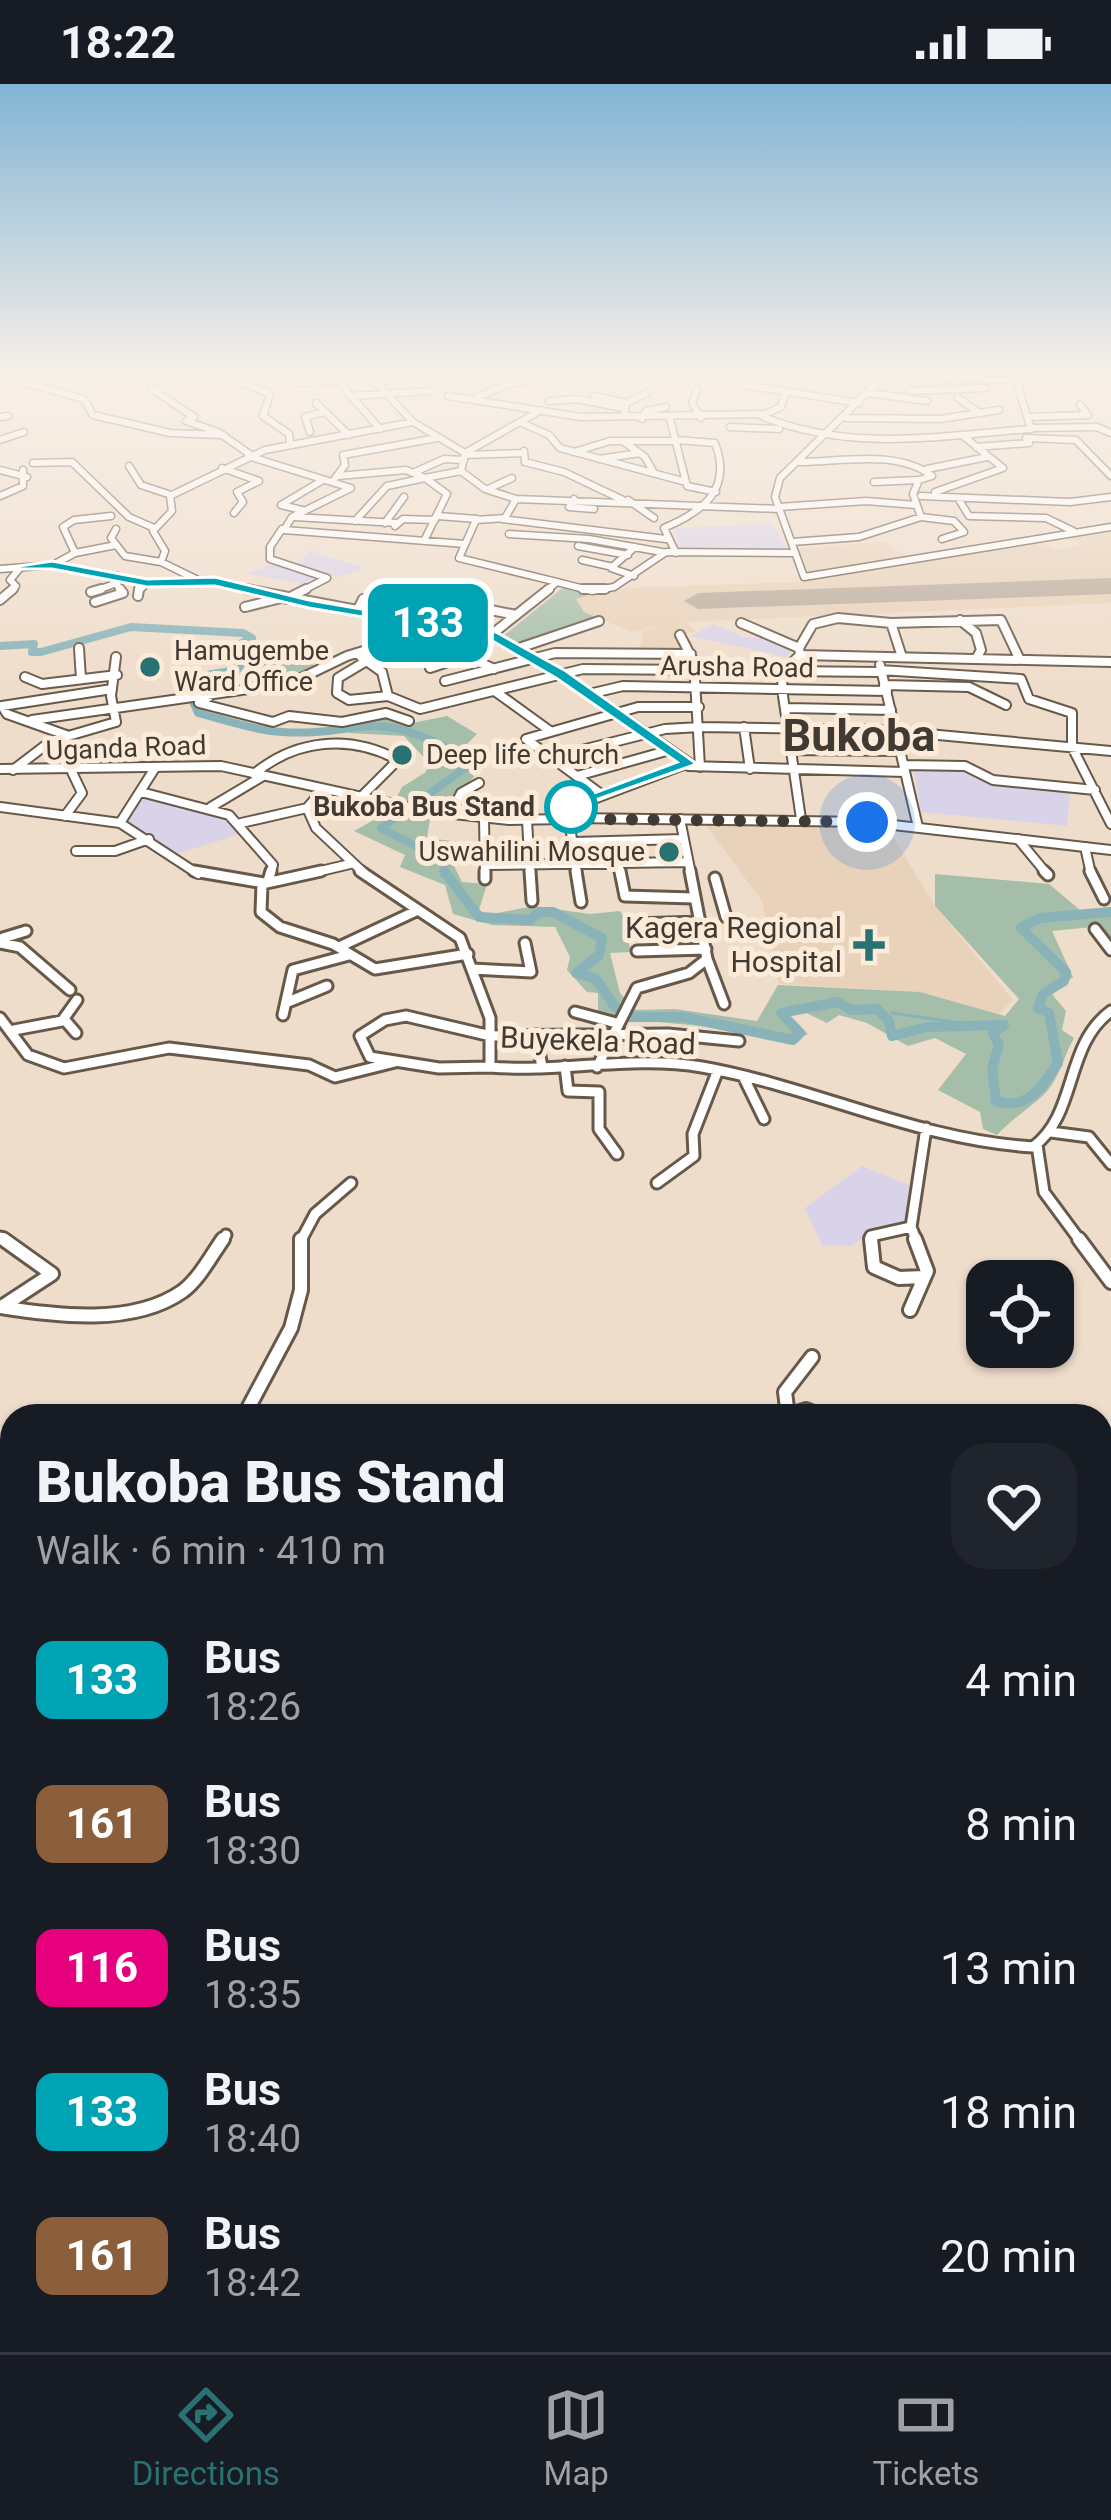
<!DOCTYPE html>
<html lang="en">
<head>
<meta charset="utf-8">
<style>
  body { margin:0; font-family:Roboto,sans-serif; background:#20242c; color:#f1f3f6; height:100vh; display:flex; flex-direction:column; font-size:45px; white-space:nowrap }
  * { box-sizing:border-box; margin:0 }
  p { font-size:39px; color:#9ea1a6 }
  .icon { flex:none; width:66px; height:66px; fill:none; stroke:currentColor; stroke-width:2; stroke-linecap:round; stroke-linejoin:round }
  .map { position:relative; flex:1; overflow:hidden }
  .drawer { position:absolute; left:0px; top:1320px; width:1113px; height:948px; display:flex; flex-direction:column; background:#171b24; border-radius:36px 36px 0 0; box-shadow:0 3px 9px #0004 }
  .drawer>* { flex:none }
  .badge { padding:0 24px; border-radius:18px; font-size:42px; line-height:78px }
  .fabs { position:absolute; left:966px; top:1176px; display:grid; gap:24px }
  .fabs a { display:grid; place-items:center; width:108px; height:108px; border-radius:24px; background:#171b24; box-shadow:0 3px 9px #0004; font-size:60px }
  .you { position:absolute; width:60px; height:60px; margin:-30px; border:9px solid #fff; border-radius:50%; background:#1a73e8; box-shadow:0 0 0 18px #1a73e833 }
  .map>.badge { position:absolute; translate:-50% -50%; box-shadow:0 0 0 6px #fff }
  .round { display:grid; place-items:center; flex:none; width:126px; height:126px; border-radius:36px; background:#20242c }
  .overview { display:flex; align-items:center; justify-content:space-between; height:204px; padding:0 36px }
  h1 { font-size:57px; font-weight:800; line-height:90px }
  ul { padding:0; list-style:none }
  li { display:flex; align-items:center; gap:36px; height:144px; padding:0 36px }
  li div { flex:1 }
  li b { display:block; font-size:45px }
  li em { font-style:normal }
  li .badge { min-width:132px; font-weight:700; text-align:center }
  .status { display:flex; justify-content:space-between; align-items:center; height:84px; padding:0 60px; background:#171b24; direction:ltr }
  .status svg { height:33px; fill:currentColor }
  .menu { display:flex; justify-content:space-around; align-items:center; height:168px; border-top:3px solid #363941; background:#171b24; font-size:33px; color:#9ea1a6 }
  .menu a { display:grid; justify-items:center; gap:6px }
  .menu .current { color:#287272 }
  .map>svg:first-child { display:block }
  .built { fill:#e9d2ba }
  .education { fill:#d9d3e9 }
  .green { fill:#a5bea9 }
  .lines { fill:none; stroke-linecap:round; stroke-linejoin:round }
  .stream { stroke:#89b3b9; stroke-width:3 }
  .river-far1 { stroke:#89b3b9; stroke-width:8 }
  .river { stroke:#89b3b9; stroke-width:10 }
  .runway { fill:#baab9c; fill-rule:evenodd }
  .minor-far4-casing { stroke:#675949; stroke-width:9 }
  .minor-far3-casing { stroke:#675949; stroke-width:12 }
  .minor-far2-casing { stroke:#675949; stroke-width:15 }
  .minor-far1-casing { stroke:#675949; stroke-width:18 }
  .minor-casing { stroke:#675949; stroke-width:22 }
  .major-far2-casing { stroke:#675949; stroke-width:9 }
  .major-far1-casing { stroke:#675949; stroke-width:12 }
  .major-casing { stroke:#675949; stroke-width:24 }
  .minor-far4 { stroke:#fff; stroke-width:6 }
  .minor-far3 { stroke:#fff; stroke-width:8 }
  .minor-far2 { stroke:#fff; stroke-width:9 }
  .minor-far1 { stroke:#fff; stroke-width:12 }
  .minor { stroke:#fff; stroke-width:16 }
  .major-far2 { stroke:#fff; stroke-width:6 }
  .major-far1 { stroke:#fff; stroke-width:8 }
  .major { stroke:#fff; stroke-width:18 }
  .line { fill:#00a3b4; stroke:#fff; stroke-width:3 }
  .walk { stroke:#413a32; stroke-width:12; stroke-dasharray:0 21.6 }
  .poi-dot { fill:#287272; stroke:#fcebd8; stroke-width:4.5 }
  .stop-dot { fill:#fff; stroke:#00a3b4; stroke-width:6 }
  .labels { text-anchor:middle; stroke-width:10; stroke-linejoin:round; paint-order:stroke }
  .far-poi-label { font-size:27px; fill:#413a32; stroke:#fcebd8; text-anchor:start }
  .far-street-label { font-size:27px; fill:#413a32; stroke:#fcebd8 }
  .far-stop-label { font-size:27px; font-weight:bold; fill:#413a32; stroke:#fcebd8; text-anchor:end }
  .poi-label { font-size:30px; fill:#413a32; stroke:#fcebd8; text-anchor:end }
  .street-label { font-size:30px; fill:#413a32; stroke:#fcebd8 }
  .far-town-label { font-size:45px; font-weight:bold; fill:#413a32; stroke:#fcebd8 }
</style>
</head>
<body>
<div class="status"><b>18:22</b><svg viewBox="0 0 49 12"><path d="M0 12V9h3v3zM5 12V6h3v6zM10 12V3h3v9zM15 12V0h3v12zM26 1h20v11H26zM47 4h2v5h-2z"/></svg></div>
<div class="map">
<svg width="1111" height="2268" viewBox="0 0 1111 2268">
  <rect width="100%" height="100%" fill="#efddcb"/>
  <!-- built -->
  <path class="built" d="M 1111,445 L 1111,519 L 685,538 L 696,547 L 678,551 L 691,570 L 639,569 L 643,547 L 680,538 L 632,548 L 584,528 L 575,514 L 623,504 L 803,498 L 1040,458 L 1054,466 L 1082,461 L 1069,453 Z
    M 884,457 L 912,477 L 809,493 L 798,465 Z
    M 703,738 L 887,743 L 935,822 L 1013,916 L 999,930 L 920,908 L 779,900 L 762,817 Z"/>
  <!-- education -->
  <path class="education" d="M 772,440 L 790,468 L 682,469 L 673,444 Z
    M 311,467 L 365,484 L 341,493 L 326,491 L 312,501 L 247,490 L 273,480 L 293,484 Z
    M 713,540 L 744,553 L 772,555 L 793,565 L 786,573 L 691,552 Z
    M 937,683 L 967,684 L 993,699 L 1070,707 L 1067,742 L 921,728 L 914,685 Z
    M 141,710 L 222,731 L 244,749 L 173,771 L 124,739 Z
    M 862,1082 L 912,1102 L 909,1137 L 876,1145 L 851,1162 L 822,1161 L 805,1124 Z"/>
  <!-- green -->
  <path class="green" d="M 566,501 L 592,510 L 576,515 L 584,528 L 601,535 L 520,562 L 502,553 Z
    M 292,566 L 319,585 L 246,604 L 267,573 Z
    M 447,632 L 477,650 L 459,668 L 474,693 L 450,719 L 432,723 L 427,754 L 460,758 L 454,782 L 462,798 L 487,800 L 479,826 L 488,831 L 533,822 L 590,830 L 620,827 L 631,845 L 627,852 L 631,868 L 610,869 L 620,909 L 636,926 L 675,925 L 757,937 L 778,901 L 920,908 L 1005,932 L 1019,915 L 935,822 L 935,790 L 1049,800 L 1080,826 L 1111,823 L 1111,855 L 1092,843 L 1052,847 L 1073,893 L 1052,910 L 1066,927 L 1062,946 L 1074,954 C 1064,971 1061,990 1048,1006 C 1034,1022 1012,1034 997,1051 L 983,1045 L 980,1028 L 938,1006 L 966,970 L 935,954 L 908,962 L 867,939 L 839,931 L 827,939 L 800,926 L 788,932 L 808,950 L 790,958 L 742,946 L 606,933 L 598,926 L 598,909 L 587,908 L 567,886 L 570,873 L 555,843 L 492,841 L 453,830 L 445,801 L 400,783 L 405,771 L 354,747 L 390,727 L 402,703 L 426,688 L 429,679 L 404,652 L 348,649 L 363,633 L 412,639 Z"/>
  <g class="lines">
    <!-- stream -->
    <path class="stream" d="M 892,929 L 968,940"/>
    <!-- river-far1 -->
    <path class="river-far1" d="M 0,562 L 34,560 L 32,568 L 41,568 L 131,543 L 243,549 L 252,554 L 234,563 L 232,574 L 241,581 L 237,586 L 183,595 L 198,629 C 225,636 254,646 282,648 C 358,653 369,623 449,665 L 446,672 L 464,685 L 381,744 L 445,777 L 444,790"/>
    <!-- river -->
    <path class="river" d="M 444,787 L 479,833 L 530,836 L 539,828 L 553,828 L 602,854 L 599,871 L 576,889 L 596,895 L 615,923 L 630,933 L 683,933 L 793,956 L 800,949 L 781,929 L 838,918 L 851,926 L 877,925 L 889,937 L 892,952 L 927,943 L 1004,941 L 993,950 L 999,961 L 992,985 L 996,1017 C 1028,1027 1042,1003 1058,979 L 1049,929 L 1038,924 L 1043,910 L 1064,897 L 1066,888 L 1021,844 L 1040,834 L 1111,828"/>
    <!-- runway -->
    <path class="runway" d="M 1111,494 L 1111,510 L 698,525 L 684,517 L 698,509 Z"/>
    <defs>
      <path id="minor-far4" d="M 23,290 L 24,298 L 84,315 L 93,331 L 170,349 L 223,351
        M 222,290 L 270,310 L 263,332 L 289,350 L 290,361
        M 289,290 L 295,299 L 338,297
        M 332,290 L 380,345
        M 401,290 L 378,301 L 413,338 L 465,369 L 461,387 L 485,405 L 516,415 L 780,425
        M 748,290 L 744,301 L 859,319
        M 820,290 L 880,297
        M 886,290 L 780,394 L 775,413 L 804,493 L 1111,443
        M 884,294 L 1015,296
        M 337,296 L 367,294 L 378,301
        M 196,297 L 218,290
        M 152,305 L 194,333 L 186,337 L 218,348 L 251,371
        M 697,306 L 692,319 L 701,334
        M 910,307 L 985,304
        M 869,309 L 927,317
        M 354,312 L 429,307
        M 448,312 L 581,333 L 765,330 L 781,323 L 785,308
        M 594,312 L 626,319
        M 478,313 L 509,300 L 567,290
        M 958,314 L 978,328
        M 549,317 L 577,315 L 623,324
        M 316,319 L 349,351
        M 624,331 L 626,319 L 647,309
        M 759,331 C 848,369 938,352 1031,345 L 1015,293 L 1106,290
        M 0,333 L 8,332
        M 1029,333 L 1088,331 L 1080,321
        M 846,334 L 940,335 L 999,326
        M 642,335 L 646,327 L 666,323
        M 670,335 L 687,402 L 716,408
        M 522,339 L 549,351 L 560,364 L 686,398
        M 730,343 L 779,345
        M 1033,344 L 1097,343 L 1111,349
        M 310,348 L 305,333 L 324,328
        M 1026,354 L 1076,356 L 1111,392
        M 0,356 L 24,348
        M 676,356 L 715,359 C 733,406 702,428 664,444 L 676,469
        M 624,358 L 645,373 L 654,389
        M 976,363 L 1029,359 L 1026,354
        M 524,367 L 525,378 L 564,388 L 623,416
        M 574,368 L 610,357 L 676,357
        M 465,369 L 541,326
        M 466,371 L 523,369
        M 248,372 L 351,404 L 292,433 L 284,446 L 465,460
        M 599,375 L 640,369
        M 800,378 C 841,378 897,365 932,392 L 919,396 L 913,410 L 921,433
        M 33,379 L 72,378 L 129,433 L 154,444
        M 129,382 L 141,401 L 171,411
        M 222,384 L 259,397 L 237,408 L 243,418 L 234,429
        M 927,385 L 987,373
        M 0,386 L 27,393
        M 415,388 L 444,375 L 464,376
        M 338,392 L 406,386 L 425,394
        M 333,397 L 345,381 L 343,371 L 437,354
        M 874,398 L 919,396
        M 488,405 L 512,394
        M 935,408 L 1003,384 L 962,351
        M 0,412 L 23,402 L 23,386
        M 921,412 L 1070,418 L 1111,413
        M 958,414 L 969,432 L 1046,434 L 1073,447
        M 516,415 L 505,434 L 476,436 L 459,474 L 557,498
        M 574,415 L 569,423 L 594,425
        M 628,416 L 654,434
        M 779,423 L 866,417 L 916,421
        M 302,426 L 281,421 L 323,396
        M 438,432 L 477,435
        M 295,433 L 397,439
        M 502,435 L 666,455
        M 355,437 L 387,402 L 425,394
        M 385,439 L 404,413
        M 395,442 L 403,435 L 435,436
        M 116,445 L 111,454 L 125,472 L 161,478
        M 282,445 L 270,463 L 270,475 L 327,494 L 300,508
        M 509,450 L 589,455 L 662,468
        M 424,457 L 447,410 L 425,394 L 461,387
        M 792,458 L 859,453 L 921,433 L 954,437 L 964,448 L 942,455
        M 578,462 L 628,471
        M 75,469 L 63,443 L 74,436 L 111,432
        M 582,476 L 613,483
        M 53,481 L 75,469 L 116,461
        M 117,492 L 112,494 L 122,508
        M 634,492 L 611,484 L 635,463
        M 198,496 L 161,478 L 165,467 L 153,447 L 172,427 L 170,412 L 265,366 L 413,338
        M 10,508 L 16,502 L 10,496 L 20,484
        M 92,508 L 117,499
        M 138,508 L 147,499
        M 545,508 L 557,498 L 592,507 L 614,503 L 666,468 L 793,469"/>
      <path id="minor-far3" d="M 583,505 L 605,505
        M 91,508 L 101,505
        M 138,512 L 139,505
        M 286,515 L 306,505
        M 0,516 L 13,505
        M 95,518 L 123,509 L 120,505
        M 245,523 L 281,514
        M 357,527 L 363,515
        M 406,534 L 441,516 L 516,531
        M 960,536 L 976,549 L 981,566 L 977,573
        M 741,539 L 799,564 L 800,571 L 783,587 L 782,605 L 801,735
        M 891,539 L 1001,536 L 1019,574
        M 491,551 L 549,505
        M 680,551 L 694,578 L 700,683
        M 79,564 L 81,595
        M 519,564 L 599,537
        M 799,564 L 813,540 L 838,534 L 891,539 L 902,573
        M 367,569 L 361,573 L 382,588 L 388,612 L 420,625 L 583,585 L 695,586
        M 800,571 L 1111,578
        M 368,576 L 338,594 L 337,609 L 349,616 L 388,612
        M 880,581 L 918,743
        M 430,584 L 466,572 L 494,585
        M 880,586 L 1021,595 L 1029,615 L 1072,629 L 1072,663 L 1111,740
        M 783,587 L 881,588
        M 25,593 L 42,600 L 117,591
        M 445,597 L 555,569 L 691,570
        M 884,601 L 969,603 L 1006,621
        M 496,608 L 550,647
        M 589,610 L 623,602 L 887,607
        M 209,613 L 199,619 L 273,638 L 289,632 L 342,638 L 386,629 L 409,637
        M 787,624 L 891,626
        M 32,636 L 291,599 L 347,572 L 444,542
        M 744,643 L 750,685
        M 66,651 L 7,630 L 2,622 L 112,605
        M 795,666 L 901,667
        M 550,674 L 665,645 L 700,643 L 885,646 L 1111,667
        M 904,681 L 965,682 L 993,696 L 1095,706
        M 688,682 L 905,688
        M 13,686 L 51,657 L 116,638 L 111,612 L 116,573
        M 254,690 C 296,655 350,650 398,676 L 359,715
        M 577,692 L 670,666
        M 141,708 L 229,731 L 273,781 L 270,790
        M 321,708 L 307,724 L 316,744 L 365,790
        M 601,710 L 526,655 L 638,623 L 699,623
        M 0,723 L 120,739 L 155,684
        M 211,723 L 263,692
        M 450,731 L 461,709 L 479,699
        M 65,732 L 82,709 L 72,688
        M 484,734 L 485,790
        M 569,735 L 577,790
        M 680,735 L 691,790
        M 527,736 L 530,790
        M 120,739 L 198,790
        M 241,739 L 307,724
        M 1018,755 L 1047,790
        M 573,758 L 683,755
        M 1085,763 L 1091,790
        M 76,767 L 115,767 L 149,755
        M 618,778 L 620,790
        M 486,781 L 686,778
        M 308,790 L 350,780"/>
      <path id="minor-far2" d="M 194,787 L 264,799
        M 321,787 L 262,800 L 261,828 L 280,843 L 333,860 L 375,885 L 468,870
        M 360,787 L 460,854 L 490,934 L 490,983 C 560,989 632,971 702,983 C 815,1003 917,1056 1033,1063 C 1078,1030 1064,961 1111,927
        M 485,787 L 485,795
        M 530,787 L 532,817
        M 576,787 L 581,818
        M 620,787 L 625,812 L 693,814
        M 1044,787 L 1048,791
        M 1090,787 L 1104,815
        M 715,794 L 726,833
        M 268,797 L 271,787
        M 634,840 L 701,838
        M 1095,845 L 1111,866
        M 3,854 L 26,847
        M 0,859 L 20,863 L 70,906
        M 339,863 L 416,827
        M 637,867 L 706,865
        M 707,875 L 724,920
        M 473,885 L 531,888 L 525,859
        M 288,918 L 327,902
        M 575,928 L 616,939
        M 283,931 L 293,886 L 349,871
        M 0,934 L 28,971 L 64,984 L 169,964 L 309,981 L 335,993 L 395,978
        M 64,935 L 76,949
        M 14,946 L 62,937 L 77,916
        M 536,951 L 542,983
        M 565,982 L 568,1007 L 599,1008 L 599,1045 L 617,1070
        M 490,983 L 439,984 L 370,973 L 360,952 L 385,936 L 406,932 L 491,952 L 668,950 L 739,957
        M 597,983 L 637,904 L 689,889 L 707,875 L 690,787
        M 743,992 L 764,1035
        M 1051,1048 L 1089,1053 L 1111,1080
        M 1037,1061 L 1044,1108 L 1081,1158
        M 657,1099 L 694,1072 L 693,1050 L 718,986
        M 911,1143 L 917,1158
        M 0,1153 L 7,1158
        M 221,1158 L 226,1151
        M 300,1158 L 315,1130 L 351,1099
        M 872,1158 L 871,1152 L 911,1143 L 926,1044"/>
      <path id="minor-far1" d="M 871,1155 L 874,1183 L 899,1194 L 924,1193
        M 1079,1155 L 1111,1198
        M 3,1222 L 52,1190 L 3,1155
        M 0,1223 C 56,1232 134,1242 183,1207 C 199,1195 211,1172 223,1155
        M 910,1226 L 927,1187 L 915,1155
        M 244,1332 L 291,1244 L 301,1206 L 301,1155
        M 788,1332 L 785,1308 L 812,1273
        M 788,1332 L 806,1326 L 821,1332
        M 0,1391 L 12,1402
        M 1101,1461 L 1111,1461
        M 0,1485 L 0,1498
        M 1101,1632 L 1111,1632"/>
      <path id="minor" d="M 1101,1729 L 1111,1767
        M 0,1797 L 12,1797
        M 1101,1803 L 1111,1768
        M 1101,1851 L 1111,1854
        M 0,1980 L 12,1974
        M 0,2103 L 12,2095
        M 40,2256 L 42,2268
        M 1068,2256 L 1079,2268
        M 554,2268 L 562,2256"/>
      <path id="major-far2" d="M 0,485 L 53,481 L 147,499 L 215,497 L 258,508"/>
      <path id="major-far1" d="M 246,505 L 491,551 L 561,590 L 689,679 L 565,726
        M 0,685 L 221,682 L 426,727 L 509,736 L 565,735
        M 572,734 L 867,738 L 1111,766"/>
      <path id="major" d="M 1101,2183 L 1111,2173
        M 1010,2268 L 1023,2256"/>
    </defs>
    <!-- minor-far4 casing -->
    <use href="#minor-far4" class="minor-far4-casing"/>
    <!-- minor-far3 casing -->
    <use href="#minor-far3" class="minor-far3-casing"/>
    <!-- minor-far2 casing -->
    <use href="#minor-far2" class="minor-far2-casing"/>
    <!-- minor-far1 casing -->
    <use href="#minor-far1" class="minor-far1-casing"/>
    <!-- minor casing -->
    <use href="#minor" class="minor-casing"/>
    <!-- major-far2 casing -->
    <use href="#major-far2" class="major-far2-casing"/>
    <!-- major-far1 casing -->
    <use href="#major-far1" class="major-far1-casing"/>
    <!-- major casing -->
    <use href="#major" class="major-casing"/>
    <!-- minor-far4 -->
    <use href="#minor-far4" class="minor-far4"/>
    <!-- minor-far3 -->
    <use href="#minor-far3" class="minor-far3"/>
    <!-- minor-far2 -->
    <use href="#minor-far2" class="minor-far2"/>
    <!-- minor-far1 -->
    <use href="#minor-far1" class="minor-far1"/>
    <!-- minor -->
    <use href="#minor" class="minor"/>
    <!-- major-far2 -->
    <use href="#major-far2" class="major-far2"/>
    <!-- major-far1 -->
    <use href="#major-far1" class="major-far1"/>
    <!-- major -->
    <use href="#major" class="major"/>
  </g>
  <!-- sky -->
  <linearGradient id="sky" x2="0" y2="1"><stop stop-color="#82b4d5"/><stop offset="0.48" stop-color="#f8f0e8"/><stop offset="1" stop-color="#f8f0e8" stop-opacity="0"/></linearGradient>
  <rect width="1111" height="608" fill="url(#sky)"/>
  <!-- line -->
  <path class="line" d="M 52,477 L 147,495 L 215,493 L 309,516 L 496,548 L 566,587 L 697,680 L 559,729 L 559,722 L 677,678 L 556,594 L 487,554 L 309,524 L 215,502 L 147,503 L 52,485 L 0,485 Z"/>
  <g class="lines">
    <!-- walk -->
    <path class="walk" d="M 571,723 L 588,735 L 867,738"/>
  </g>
  <!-- markers -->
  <g class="poi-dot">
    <circle cx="150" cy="583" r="12"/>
    <circle cx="402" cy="671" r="12"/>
    <circle cx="669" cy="768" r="12"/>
    <path d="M863 843h12v12h12v12h-12v12h-12v-12h-12v-12h12z"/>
  </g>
  <circle class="stop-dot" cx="571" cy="723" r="24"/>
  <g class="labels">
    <!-- far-poi labels -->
    <g class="far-poi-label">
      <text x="174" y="576">Hamugembe<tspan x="174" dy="31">Ward Office</tspan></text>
      <text x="426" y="680">Deep life church</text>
      <text x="645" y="777" text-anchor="end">Uswahilini Mosque</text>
    </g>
    <!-- far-street labels -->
    <g class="far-street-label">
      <text transform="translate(737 583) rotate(1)" y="9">Arusha Road</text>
      <text transform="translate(126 664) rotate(-2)" y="9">Uganda Road</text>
    </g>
    <!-- far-stop labels -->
    <g class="far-stop-label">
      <text x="535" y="732">Bukoba Bus Stand</text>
    </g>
    <!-- poi labels -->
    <g class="poi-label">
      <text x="842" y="854">Kagera Regional<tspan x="842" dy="34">Hospital</tspan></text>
    </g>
    <!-- street labels -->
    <g class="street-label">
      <text transform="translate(598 957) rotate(2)" y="10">Buyekela Road</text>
    </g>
    <!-- far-town labels -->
    <g class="far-town-label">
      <text x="859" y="667">Bukoba</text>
    </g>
  </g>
</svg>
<div class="fabs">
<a><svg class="icon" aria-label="locate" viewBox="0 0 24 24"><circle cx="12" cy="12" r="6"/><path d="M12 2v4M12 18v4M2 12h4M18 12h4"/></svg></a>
</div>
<div class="you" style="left:867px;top:738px"></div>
<b class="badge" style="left:428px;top:539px;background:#00a3b4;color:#fff">133</b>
<section class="drawer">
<div class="overview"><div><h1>Bukoba Bus Stand</h1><p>Walk · 6 min · 410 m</p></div><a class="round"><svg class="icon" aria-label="heart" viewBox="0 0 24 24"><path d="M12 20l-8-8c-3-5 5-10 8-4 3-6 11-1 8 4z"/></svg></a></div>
<ul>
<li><span class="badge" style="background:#00a3b4;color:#fff">133</span><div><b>Bus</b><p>18:26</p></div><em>4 min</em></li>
<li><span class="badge" style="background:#8b5e3c;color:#fff">161</span><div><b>Bus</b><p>18:30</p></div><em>8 min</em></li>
<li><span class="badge" style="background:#e6007e;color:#fff">116</span><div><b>Bus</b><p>18:35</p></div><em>13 min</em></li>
<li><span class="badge" style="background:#00a3b4;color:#fff">133</span><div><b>Bus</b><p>18:40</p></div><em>18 min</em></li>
<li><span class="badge" style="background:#8b5e3c;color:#fff">161</span><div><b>Bus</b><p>18:42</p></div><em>20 min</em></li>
</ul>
</section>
</div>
<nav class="menu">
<a class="current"><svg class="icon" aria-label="directions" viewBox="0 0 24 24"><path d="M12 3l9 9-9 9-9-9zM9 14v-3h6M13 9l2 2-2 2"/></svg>Directions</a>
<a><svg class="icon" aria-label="map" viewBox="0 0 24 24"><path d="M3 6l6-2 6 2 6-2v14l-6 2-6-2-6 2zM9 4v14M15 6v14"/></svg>Map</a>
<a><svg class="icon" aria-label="tickets" viewBox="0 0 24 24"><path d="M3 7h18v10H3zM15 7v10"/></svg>Tickets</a>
</nav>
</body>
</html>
